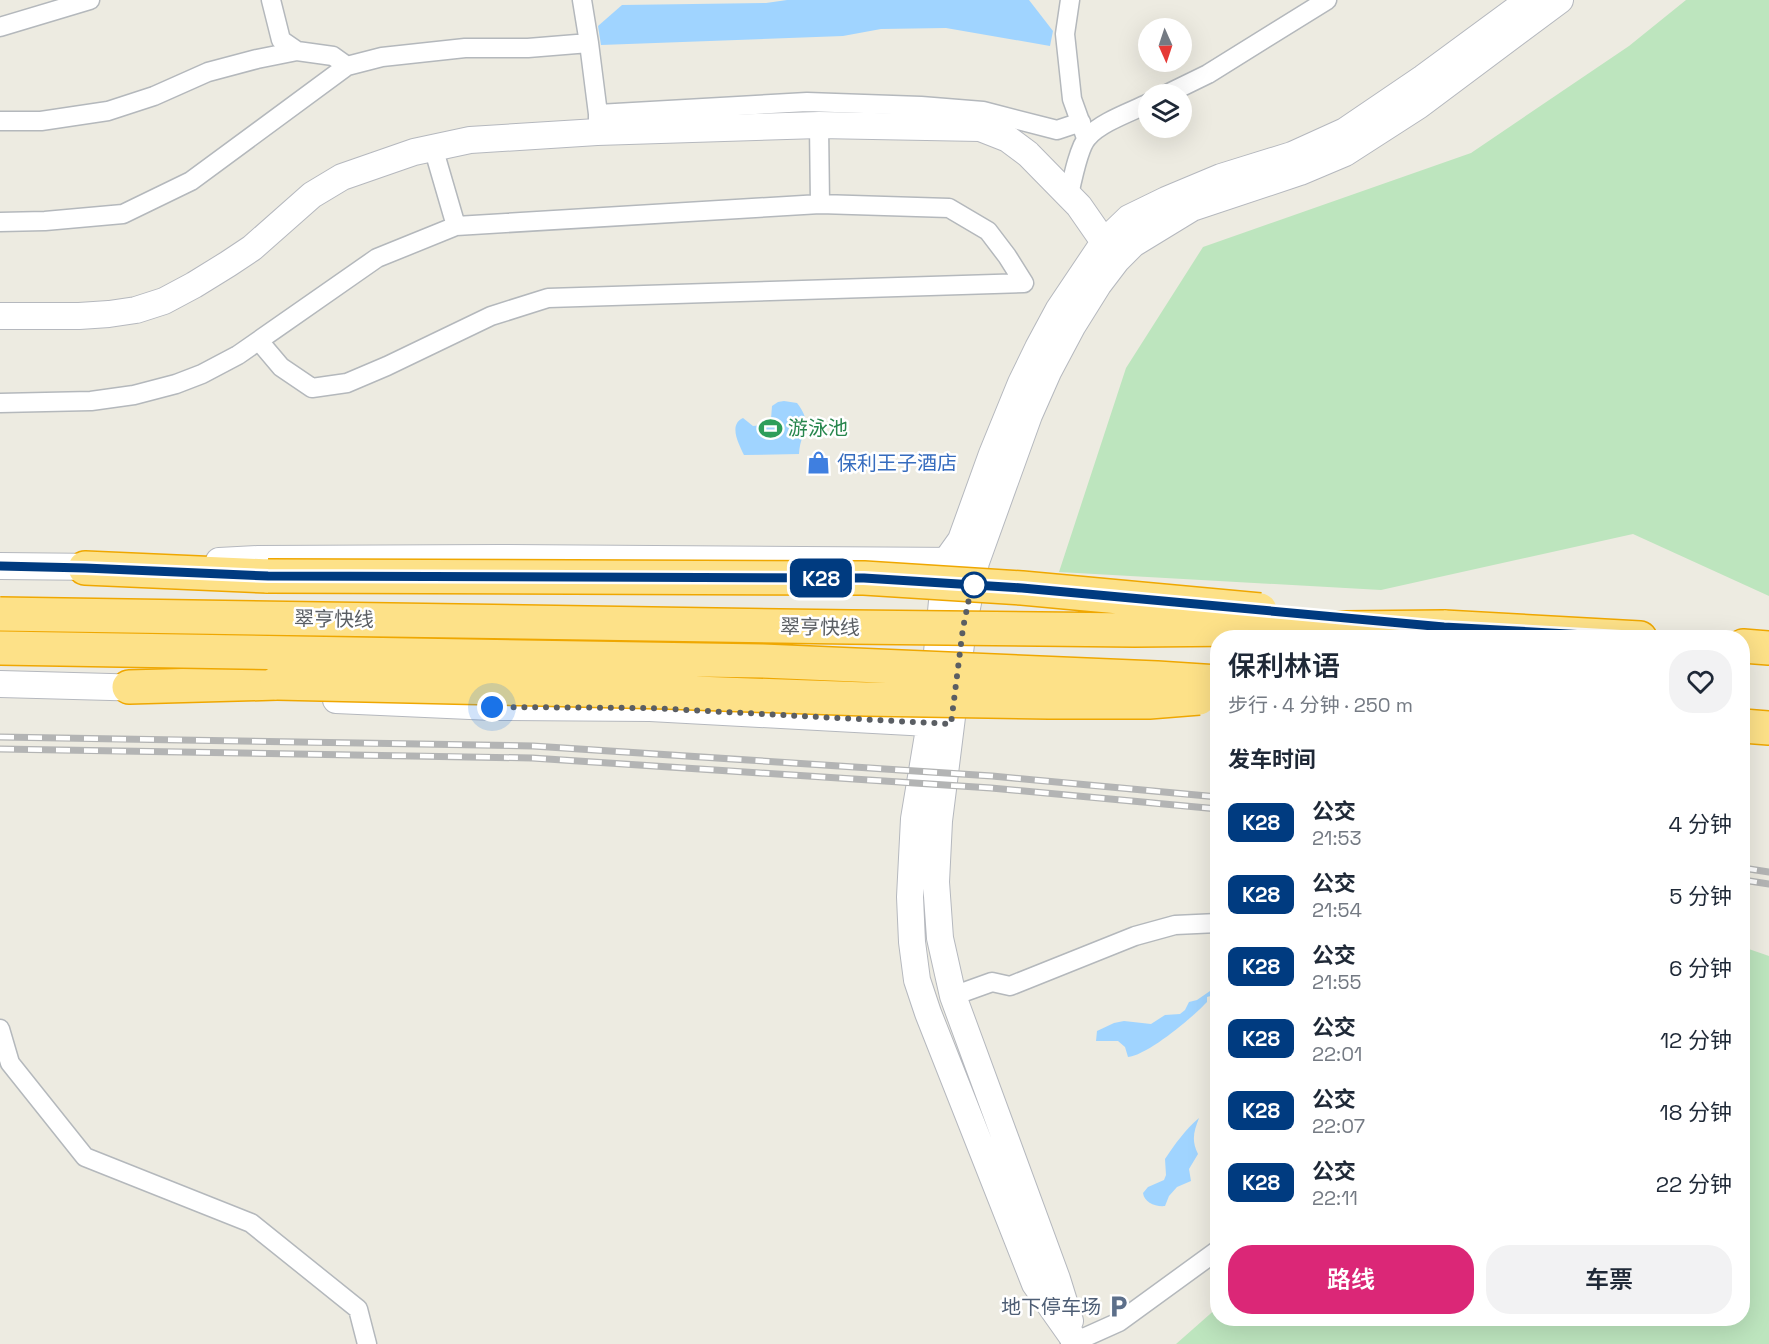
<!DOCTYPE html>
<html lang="zh">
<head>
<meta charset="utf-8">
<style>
  body { margin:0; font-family:"Space Grotesk","Noto Sans SC",sans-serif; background:#f2f2f3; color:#1f2937; height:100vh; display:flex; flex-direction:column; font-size:22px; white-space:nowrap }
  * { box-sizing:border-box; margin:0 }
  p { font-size:20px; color:#747a83 }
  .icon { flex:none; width:33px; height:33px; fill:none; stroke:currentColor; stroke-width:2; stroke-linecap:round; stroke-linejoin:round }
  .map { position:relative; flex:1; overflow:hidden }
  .side { position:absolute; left:1210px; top:630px; width:540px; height:696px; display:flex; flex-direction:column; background:#fff; border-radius:24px; box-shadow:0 6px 24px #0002 }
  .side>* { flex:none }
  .badge { padding:0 12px; border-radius:9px; font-size:21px; line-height:39px }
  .needle { width:39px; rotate:177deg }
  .controls { position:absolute; left:1138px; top:18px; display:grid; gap:12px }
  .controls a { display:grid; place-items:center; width:54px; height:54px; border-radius:50%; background:#fff; box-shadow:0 6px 24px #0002; font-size:30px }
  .you { position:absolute; width:30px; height:30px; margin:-15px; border:4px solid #fff; border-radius:50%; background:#1a73e8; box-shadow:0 0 0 9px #1a73e833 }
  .map>.badge { position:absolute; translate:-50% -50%; box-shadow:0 0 0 3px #fff }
  h2 { padding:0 18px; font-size:22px; line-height:54px }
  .round { display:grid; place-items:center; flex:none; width:63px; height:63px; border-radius:24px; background:#f2f2f3 }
  .head { display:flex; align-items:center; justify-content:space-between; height:102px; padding:0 18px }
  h1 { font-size:28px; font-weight:600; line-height:45px }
  .action { display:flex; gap:12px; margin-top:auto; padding:12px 18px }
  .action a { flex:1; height:69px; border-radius:24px; background:#db2777; color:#fff; font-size:24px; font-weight:600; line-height:69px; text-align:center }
  .action a+a { background:#f2f2f3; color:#1f2937 }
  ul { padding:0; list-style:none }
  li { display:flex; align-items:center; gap:18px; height:72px; padding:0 18px }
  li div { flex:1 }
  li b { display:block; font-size:22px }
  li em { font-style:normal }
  li .badge { min-width:66px; font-weight:700; text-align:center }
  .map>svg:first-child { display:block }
  .green { fill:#bde5be }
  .water { fill:#a0d4ff }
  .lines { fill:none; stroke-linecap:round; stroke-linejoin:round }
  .street-casing { stroke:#b4b8bc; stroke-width:21 }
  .secondary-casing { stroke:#b5b8be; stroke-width:28 }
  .highway-casing { stroke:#efa700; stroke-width:36 }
  .street { stroke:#fff; stroke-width:18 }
  .secondary { stroke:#fff; stroke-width:26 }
  .highway { stroke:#fde188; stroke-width:33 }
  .rail-casing { stroke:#b3b4b4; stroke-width:7 }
  .rail { stroke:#fff; stroke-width:4.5; stroke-dasharray:14; stroke-linecap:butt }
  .highway-bridge-casing { stroke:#efa700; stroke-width:36; stroke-linecap:butt }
  .highway-bridge { stroke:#fde188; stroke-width:33 }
  .line-casing { stroke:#fff; stroke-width:14 }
  .line { stroke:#003b80; stroke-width:9 }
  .walk { stroke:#5a5e63; stroke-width:6; stroke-dasharray:0 10.8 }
  .stop-dot { fill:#fff; stroke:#003b80; stroke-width:3 }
  .labels { text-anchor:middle; stroke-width:5; stroke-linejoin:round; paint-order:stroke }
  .leisure-label { font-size:20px; fill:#27864d; stroke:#fff; text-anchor:start }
  .shop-label { font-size:20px; fill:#366cbe; stroke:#fff; text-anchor:start }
  .street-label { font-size:20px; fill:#5a5e63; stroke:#fff }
  .service-label { font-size:20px; fill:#4e5e75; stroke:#fff; text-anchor:end }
</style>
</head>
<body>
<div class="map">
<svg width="1769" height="1344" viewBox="0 0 1769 1344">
  <rect width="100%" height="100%" fill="#edebe1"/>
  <!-- green -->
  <path class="green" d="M 1686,0 L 1769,0 L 1769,596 L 1633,534 L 1381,590 L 1059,572 L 1126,368 L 1203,247 L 1471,153 L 1629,46 Z
    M 1743,947 L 1769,956 L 1769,1344 L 1176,1344 L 1218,1307 L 1218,1318 L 1743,1318 Z"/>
  <!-- water -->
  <path class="water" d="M 787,0 L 1029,0 L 1053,31 L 1050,46 L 946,28 L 881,29 L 843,36 L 601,45 L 598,26 L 622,5 L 766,3 Z
    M 784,401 L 797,403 C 815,426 800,431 799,454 L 744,455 C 739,444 728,425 743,418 L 753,426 L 763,425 L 771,419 L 772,406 L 778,402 Z
    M 1210,991 L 1218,991 L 1218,994 L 1207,997 L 1207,1002 C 1193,1017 1148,1055 1128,1057 L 1125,1047 L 1118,1041 L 1096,1041 L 1097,1031 L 1114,1023 L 1124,1021 L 1151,1024 L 1165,1015 L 1180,1014 L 1185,1010 L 1189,1002 L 1197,1000 Z
    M 1199,1118 C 1194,1131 1191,1140 1198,1154 L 1189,1169 L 1191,1181 L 1177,1187 L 1169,1196 L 1165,1206 C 1155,1207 1144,1202 1143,1193 L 1148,1187 L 1164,1180 L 1166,1175 L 1165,1159 C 1175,1144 1185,1130 1199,1118 Z"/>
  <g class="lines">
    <defs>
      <path id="street" d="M 271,0 L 281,40 L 297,51
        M 582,0 L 589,43 L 598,114 L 598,124
        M 1070,0 L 1065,34 L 1072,99 L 1086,138
        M 0,27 L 90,0
        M 1167,94 L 1208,74 L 1327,0
        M 598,114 L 807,102 L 921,106 L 983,111 L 1057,130 L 1081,122
        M 0,121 L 41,121 L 108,111 L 154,96 L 208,72 L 257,59 L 297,51 L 333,56 L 347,66
        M 819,125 L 820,204
        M 433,147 L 456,226
        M 1069,195 C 1072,181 1079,146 1088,137 C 1101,122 1131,112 1149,103
        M 0,222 L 45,221 L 123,214 L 191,181 L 347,66 L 382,57 L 465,48 L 528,48 L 589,43
        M 0,403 L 91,401 L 134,395 L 176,384 L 202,374 L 238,355 L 377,258 L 456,226 L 820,204 L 949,208 L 988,231 L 1007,256 L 1024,283 L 548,298 L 491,316 L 387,366 L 347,383 L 312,388 L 281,367 L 259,341
        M 953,996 L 992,982 L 1010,986 L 1135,936 L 1175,925 L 1218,923
        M 0,1029 L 10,1063 L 85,1157 L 251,1223 L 358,1309 L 367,1344
        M 1070,1344 L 1119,1322 L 1218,1250"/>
      <path id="secondary" d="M 0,316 L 79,316 L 109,314 L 136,310 L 164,301 L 194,285 L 228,264 L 252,248 L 312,195 L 342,177 L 414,152 L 470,140 L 597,132 L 819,125 L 980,128 L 1008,139 L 1028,154 L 1079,206 L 1104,242
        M 219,561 L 258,559 L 499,558 L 962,561
        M 0,566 L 102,567
        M 0,684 L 147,688
        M 336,700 L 492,707 L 650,708 L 947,724
        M 1070,1321 L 1057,1279 L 953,996 L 940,938 L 936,882 L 939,821 L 951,725 L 963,628 L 976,562 L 1029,415 L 1048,372 L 1073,325 L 1098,285 L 1117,260 L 1133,244 L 1192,208 L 1300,172 L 1345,153 L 1418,106 L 1560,0
        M 1076,1342 L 1035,1284 L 928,1013 L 917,980 L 912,942 L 910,897 L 914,819 L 930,723 L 946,561 L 961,540 L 992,454 L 1021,383 L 1038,348 L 1059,309 L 1104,242 L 1129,218 L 1166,200 L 1221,177 L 1292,155 L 1345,131 L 1423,78 L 1529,0"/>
      <path id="highway" d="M 85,568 L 268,576
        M 1444,627 L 1640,638
        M 1743,646 L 1769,648
        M 129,687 L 277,683
        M 1743,726 L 1769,728"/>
    </defs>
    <!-- street casing -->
    <use href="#street" class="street-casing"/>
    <!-- secondary casing -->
    <use href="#secondary" class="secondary-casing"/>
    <!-- highway casing -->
    <use href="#highway" class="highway-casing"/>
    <!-- street -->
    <use href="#street" class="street"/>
    <!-- secondary -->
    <use href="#secondary" class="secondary"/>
    <!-- highway -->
    <use href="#highway" class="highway"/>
    <defs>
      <path id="rail" d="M 0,737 L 533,746 L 992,776 L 1218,797
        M 0,749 L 532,758 L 991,788 L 1218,809
        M 1743,868 L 1769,872
        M 1743,880 L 1769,884"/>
    </defs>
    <!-- rail casing -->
    <use href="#rail" class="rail-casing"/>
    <!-- rail -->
    <use href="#rail" class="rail"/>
    <defs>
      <path id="highway-bridge" d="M 268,576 L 864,578 L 1022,588 L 1260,610
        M 0,614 L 851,627 L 1135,630 L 1444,627
        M 0,648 L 762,661 L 1157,678 L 1218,682
        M 277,683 L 668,692 L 865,699 L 1049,702 L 1149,702 L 1199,698"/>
    </defs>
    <!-- highway-bridge casing -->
    <use href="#highway-bridge" class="highway-bridge-casing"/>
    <!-- highway-bridge -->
    <use href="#highway-bridge" class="highway-bridge"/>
  </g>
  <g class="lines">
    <defs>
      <path id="line" d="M 0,566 L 85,568 L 268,576 L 864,578 L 1022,588 L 1444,627 L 1639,638"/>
    </defs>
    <!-- line casing -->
    <use href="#line" class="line-casing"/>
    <!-- line -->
    <use href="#line" class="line"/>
    <!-- walk -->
    <path class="walk" d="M 492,707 L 650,708 L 951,724 L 963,628 L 972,584 L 974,585"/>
  </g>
  <!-- icons -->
  <defs>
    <symbol id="stadium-bare" viewBox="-9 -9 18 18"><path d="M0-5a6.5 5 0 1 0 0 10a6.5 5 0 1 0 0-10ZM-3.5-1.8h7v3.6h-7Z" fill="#2e9e5b" stroke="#fff" stroke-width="2.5" paint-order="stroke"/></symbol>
    <symbol id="shop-bare" viewBox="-9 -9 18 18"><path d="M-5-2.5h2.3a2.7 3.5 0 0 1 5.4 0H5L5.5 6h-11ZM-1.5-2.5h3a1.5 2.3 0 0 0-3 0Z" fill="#3f7fe0" stroke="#fff" stroke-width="2.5" paint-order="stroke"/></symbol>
    <symbol id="parking-bare" viewBox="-9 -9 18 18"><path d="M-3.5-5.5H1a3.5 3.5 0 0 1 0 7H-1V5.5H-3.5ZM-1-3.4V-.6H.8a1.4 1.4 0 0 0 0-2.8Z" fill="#5c6f8a" stroke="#fff" stroke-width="2.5" paint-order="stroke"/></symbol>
  </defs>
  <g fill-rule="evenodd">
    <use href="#stadium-bare" x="754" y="412" width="33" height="33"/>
    <use href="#shop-bare" x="802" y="446" width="33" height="33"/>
    <use href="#parking-bare" x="1102" y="1290" width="33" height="33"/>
  </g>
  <!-- markers -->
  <circle class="stop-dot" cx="974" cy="585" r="12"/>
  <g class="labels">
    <!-- leisure labels -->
    <g class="leisure-label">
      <text x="788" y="435">游泳池</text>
    </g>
    <!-- shop labels -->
    <g class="shop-label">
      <text x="837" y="470">保利王子酒店</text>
    </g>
    <!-- street labels -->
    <g class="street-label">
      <text transform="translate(334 619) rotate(1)" y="7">翠亨快线</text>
      <text transform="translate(820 627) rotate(1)" y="7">翠亨快线</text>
    </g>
    <!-- service labels -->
    <g class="service-label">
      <text x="1101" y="1314">地下停车场</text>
    </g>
  </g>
</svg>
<div class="controls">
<a><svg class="needle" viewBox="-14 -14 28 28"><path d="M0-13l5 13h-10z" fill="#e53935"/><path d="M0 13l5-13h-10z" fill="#747a83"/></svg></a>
<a><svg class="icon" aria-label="layers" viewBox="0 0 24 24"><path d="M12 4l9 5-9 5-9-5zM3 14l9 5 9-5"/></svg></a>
</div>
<div class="you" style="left:492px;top:707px"></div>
<b class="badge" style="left:821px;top:578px;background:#003b80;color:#fff">K28</b>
<section class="side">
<div class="head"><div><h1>保利林语</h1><p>步行 · 4 分钟 · 250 m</p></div><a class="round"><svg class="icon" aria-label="heart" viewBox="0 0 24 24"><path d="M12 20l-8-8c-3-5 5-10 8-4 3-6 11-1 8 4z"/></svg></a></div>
<h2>发车时间</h2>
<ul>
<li><span class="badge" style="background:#003b80;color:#fff">K28</span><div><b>公交</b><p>21:53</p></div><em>4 分钟</em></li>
<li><span class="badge" style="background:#003b80;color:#fff">K28</span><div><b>公交</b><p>21:54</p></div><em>5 分钟</em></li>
<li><span class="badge" style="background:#003b80;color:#fff">K28</span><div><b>公交</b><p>21:55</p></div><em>6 分钟</em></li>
<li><span class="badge" style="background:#003b80;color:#fff">K28</span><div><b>公交</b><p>22:01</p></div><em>12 分钟</em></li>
<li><span class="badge" style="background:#003b80;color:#fff">K28</span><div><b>公交</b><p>22:07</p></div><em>18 分钟</em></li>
<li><span class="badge" style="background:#003b80;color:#fff">K28</span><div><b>公交</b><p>22:11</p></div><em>22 分钟</em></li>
</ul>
<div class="action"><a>路线</a><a>车票</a></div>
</section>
</div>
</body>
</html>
